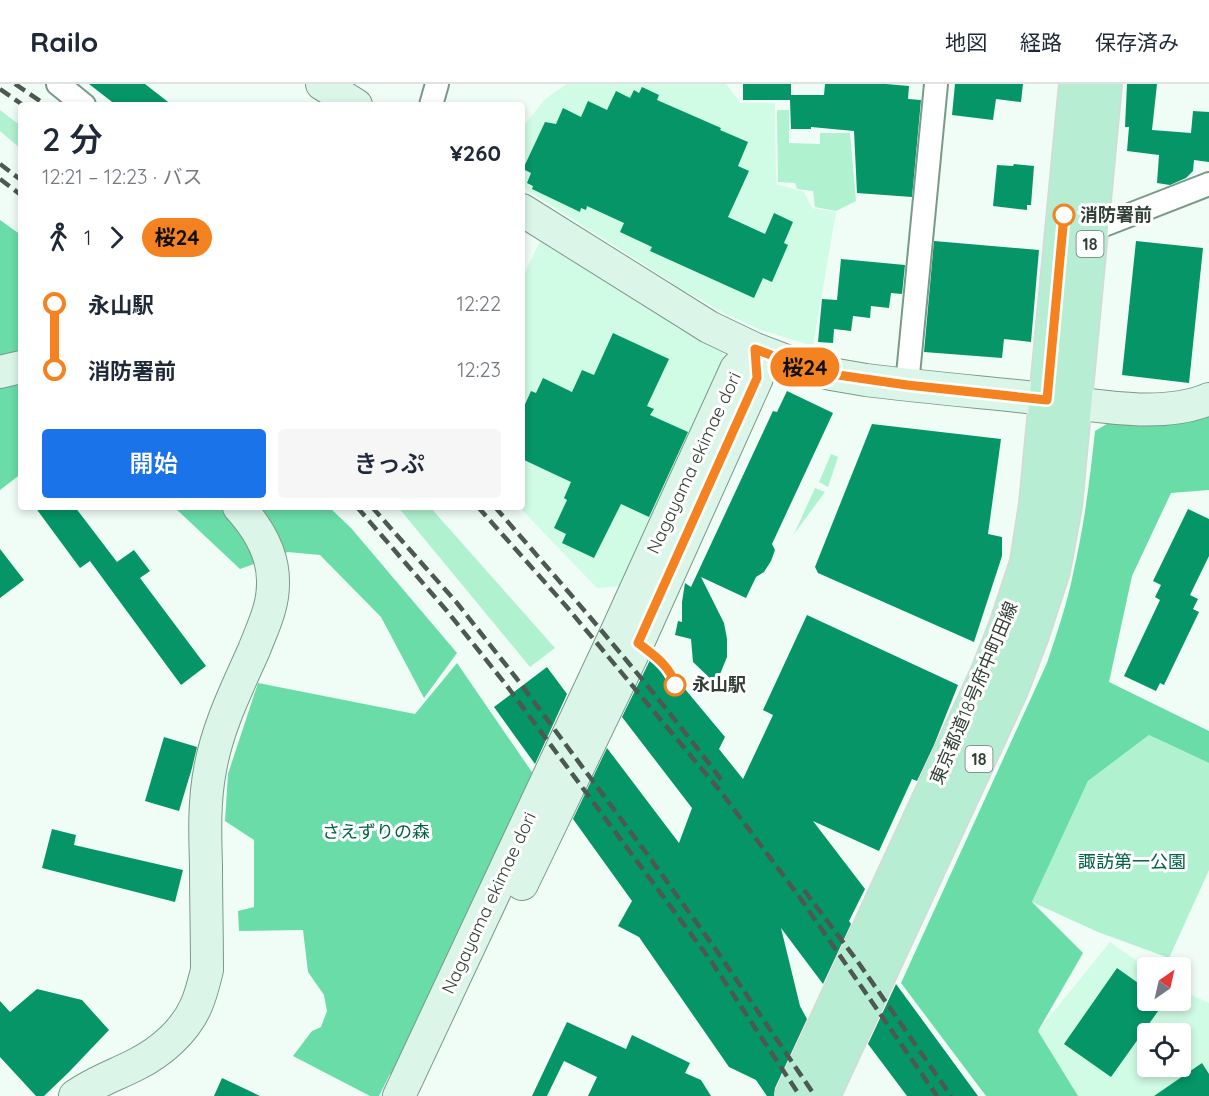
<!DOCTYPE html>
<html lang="ja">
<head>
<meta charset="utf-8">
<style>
  body { margin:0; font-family:Quicksand,"Noto Sans JP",sans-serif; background:#f6f6f7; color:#1f2937; height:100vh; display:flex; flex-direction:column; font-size:22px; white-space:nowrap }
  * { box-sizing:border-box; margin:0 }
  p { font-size:20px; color:#747a83 }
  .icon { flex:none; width:33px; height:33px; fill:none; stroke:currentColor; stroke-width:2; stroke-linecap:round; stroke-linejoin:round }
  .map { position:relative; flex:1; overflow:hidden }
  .sheet { position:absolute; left:18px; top:18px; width:507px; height:408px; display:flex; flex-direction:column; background:#fff; border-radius:6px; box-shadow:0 3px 9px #0003 }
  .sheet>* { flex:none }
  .badge { padding:0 12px; border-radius:20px; font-size:21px; line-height:39px }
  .needle { width:39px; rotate:34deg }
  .tools { position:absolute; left:1137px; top:873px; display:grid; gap:12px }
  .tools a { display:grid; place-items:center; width:54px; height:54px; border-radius:6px; background:#fff; box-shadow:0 3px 9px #0003; font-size:30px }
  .map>.badge { position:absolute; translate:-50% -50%; box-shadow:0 0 0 3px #fff }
  .legs { display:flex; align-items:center; gap:9px; height:66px; padding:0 24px; font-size:20px }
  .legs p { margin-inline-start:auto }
  .overview { display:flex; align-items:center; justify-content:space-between; height:102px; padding:0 24px }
  h1 { font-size:33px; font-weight:600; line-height:45px }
  .cta { display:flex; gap:12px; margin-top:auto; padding:12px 24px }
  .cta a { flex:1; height:69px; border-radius:6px; background:#1a73e8; color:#fff; font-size:24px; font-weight:600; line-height:69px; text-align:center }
  .cta a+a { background:#f6f6f7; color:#1f2937 }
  ul { padding:0 24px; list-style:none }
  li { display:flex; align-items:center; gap:21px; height:66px; font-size:22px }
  li i { display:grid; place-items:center; width:9px; height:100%; margin:0 8px; background:currentColor }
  li i::after { content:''; width:15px; height:15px; margin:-8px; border:4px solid; border-radius:50%; background:#fff }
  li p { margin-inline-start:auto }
  li:first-child i { background:linear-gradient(#0000 50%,currentColor 0) }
  li:last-child i { background:linear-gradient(currentColor 50%,#0000 0) }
  header { display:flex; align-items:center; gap:36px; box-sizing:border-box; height:84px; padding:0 30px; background:#fff; border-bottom:2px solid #e0e1e3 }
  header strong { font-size:28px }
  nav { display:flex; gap:33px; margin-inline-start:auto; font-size:21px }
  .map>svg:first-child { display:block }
  .built { fill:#d0fbe4; fill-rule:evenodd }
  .green { fill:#b0f1d0 }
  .forest { fill:#69dca8 }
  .building { fill:#059566 }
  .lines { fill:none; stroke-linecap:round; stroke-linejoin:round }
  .street-casing { stroke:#7a9a89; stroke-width:26 }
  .secondary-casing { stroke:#7a9a89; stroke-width:34 }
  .primary-casing { stroke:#d6d9d7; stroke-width:36 }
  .street { stroke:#fff; stroke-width:22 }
  .secondary { stroke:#dbf6e9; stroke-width:32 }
  .primary { stroke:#b6edd3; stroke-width:33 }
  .rail { stroke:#4b5951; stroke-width:4.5; stroke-dasharray:12 6; stroke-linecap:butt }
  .line-1-casing { stroke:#fff; stroke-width:14 }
  .line-1 { stroke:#f58220; stroke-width:9 }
  .stop-1-dot { fill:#fff; stroke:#f58220; stroke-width:3 }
  .labels { text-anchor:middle; stroke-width:6; stroke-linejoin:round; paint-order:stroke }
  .shield { fill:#fff; stroke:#707974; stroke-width:1.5 }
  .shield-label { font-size:16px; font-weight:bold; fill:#324038 }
  .stop-label { font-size:18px; font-weight:bold; fill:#324038; stroke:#fff; text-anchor:start }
  .street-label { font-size:18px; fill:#324038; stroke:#fff }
  .park-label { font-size:18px; fill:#026241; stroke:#fff }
</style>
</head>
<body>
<header>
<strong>Railo</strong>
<nav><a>地図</a><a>経路</a><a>保存済み</a></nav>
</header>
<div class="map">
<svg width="1209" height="1012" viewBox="0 0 1209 1012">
  <rect width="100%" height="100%" fill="#f0fdf6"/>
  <!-- built -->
  <path class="built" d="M 567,0 L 726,0 L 741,19 L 775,19 L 776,100 L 804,108 L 812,124 L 836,128 L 813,262 L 761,246 L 724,229 L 687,208 L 672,241 L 723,269 L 724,277 L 622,502 L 597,504 L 519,423 L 522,423 L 522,195 L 540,157 L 657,231 L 673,199 L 522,103 L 522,44 L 545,15 Z
    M 1110,858 L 1147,884 L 1148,916 L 1180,916 L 1181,906 L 1209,919 L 1209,1012 L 1078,1012 L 1038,947 ZM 1148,950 L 1180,950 L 1180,982 L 1148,982 Z"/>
  <!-- green -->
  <path class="green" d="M 0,26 L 21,42 L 21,65 L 0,47 Z
    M 777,26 L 789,26 L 789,59 L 820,60 L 820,49 L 850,49 L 856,117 L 836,127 L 815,123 L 813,107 L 797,105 L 795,99 L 778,98 Z
    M 831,370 L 838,373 L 828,403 L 819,398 Z
    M 815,404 L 825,408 L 794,450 Z
    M 398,423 L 430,423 L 555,564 L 530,583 Z
    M 1149,651 L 1209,679 L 1209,786 L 1169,874 L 1098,848 L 1032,818 L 1088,697 Z"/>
  <!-- forest -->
  <path class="forest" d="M 0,136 L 21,151 L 21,390 L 0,406 Z
    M 1209,332 L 1209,406 L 1171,409 L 1132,492 L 1109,598 L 1209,647 L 1209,679 L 1149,651 L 1088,697 L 1032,818 L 1083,869 L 1038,947 L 1078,1012 L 986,1012 L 901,899 L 1047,579 C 1057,549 1067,520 1073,490 C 1084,443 1090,395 1095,347 L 1110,338 L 1177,340 Z
    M 174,423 L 329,423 L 351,444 L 457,569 L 424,614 L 381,533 L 320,471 L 288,468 L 240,485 Z
    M 457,579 L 536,694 L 399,993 L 390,990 L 379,1012 L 370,1012 L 293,972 L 312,947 L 321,943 L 327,927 L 324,911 L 308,888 L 303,846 L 239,847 L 238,827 L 254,823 L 254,756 L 225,737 L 228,690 L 258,599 L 415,630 Z"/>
  <!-- building -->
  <path class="building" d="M 89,0 L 145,0 L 172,21 L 116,21 Z
    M 743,0 L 791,0 L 791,11 L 824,11 L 825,0 L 886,0 L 909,2 L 908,15 L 921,16 L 912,113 L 857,109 L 854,47 L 811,43 L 811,45 L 791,45 L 790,16 L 743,16 Z
    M 955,0 L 1023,0 L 1021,18 L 996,15 L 993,36 L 952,31 Z
    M 1127,0 L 1157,0 L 1152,46 L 1191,49 L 1193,27 L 1209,28 L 1209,78 L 1194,76 L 1193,87 L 1186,94 L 1170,101 L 1157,99 L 1159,71 L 1127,67 L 1129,43 L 1125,43 Z
    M 642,3 L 659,11 L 657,16 L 721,44 L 720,46 L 748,58 L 738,82 L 749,87 L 728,133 L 765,150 L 774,129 L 793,138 L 784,159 L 788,161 L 772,198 L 763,194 L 754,214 L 650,167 L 652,163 L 620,148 L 624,139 L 587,122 L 586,126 L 581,124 L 580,128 L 532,105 L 533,102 L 527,99 L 531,89 L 523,85 L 545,38 L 556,40 L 563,24 L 581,33 L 588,17 L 607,26 L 616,7 L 630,14 L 634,6 L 639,9 Z
    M 1014,80 L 1034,82 L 1031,121 L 1027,121 L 1027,126 L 993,122 L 997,81 L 1013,82 Z
    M 934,157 L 1039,166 L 1031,258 L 1004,255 L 1002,274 L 924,268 Z
    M 1136,157 L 1203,164 L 1189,299 L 1122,291 Z
    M 841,175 L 905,181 L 902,210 L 891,209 L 889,224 L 871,222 L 870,234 L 853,232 L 851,247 L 834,245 L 833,259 L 818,258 L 822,215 L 837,216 Z
    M 613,249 L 669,275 L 647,322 L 654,325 L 650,331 L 688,348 L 649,433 L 621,420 L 594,474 L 562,459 L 566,450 L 554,444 L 567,416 L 564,414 L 571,398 L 522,375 L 522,327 L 531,307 L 536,309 L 543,294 L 572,308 L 582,286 L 594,291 Z
    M 787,307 L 833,329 L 772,460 L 775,466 L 771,477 L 764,488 L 756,493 L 746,514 L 701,493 L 724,539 L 727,555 L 727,573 L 716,600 L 693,578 L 691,555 L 675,551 L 678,537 L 682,538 L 682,518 L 685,499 L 691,503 L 773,327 L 777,328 Z
    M 872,340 L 1001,355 L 988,450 L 1002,453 L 1002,472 L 974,558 L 818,489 L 815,483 Z
    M 35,423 L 75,423 L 117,478 L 134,466 L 150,487 L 140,494 L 206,582 L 181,601 L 90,477 L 80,484 Z
    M 1188,425 L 1209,435 L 1209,472 L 1190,511 L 1198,515 L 1193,525 L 1199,528 L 1164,601 L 1160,599 L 1156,607 L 1124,592 L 1160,516 L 1155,513 L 1161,501 L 1153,497 Z
    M 0,465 L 24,496 L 0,514 Z
    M 807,531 L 958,601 L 934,661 L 917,697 L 912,695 L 879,767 L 813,737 L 865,805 L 849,837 L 851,840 L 823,900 L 781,844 L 800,922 L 807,935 L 775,1004 L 774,1012 L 767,1012 L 756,996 L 729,983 L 639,853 L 618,842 L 632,817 L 573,735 L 607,664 L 679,759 L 692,724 L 622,633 L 654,568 L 725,653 L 719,665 L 743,695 L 773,631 L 763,626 Z
    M 547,583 L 567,610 L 535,680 L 494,623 Z
    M 164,653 L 197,663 L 192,684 L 179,727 L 145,717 Z
    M 52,745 L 76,751 L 74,761 L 183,786 L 175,818 L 42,784 Z
    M 1117,884 L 1148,906 L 1148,916 L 1166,916 L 1111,993 L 1064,960 Z
    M 896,900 L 978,1012 L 907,1012 L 868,960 Z
    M 37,905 L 82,916 L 109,946 L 69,988 L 44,1012 L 36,1012 L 0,973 L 0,917 L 10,928 Z
    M 567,938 L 626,965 L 632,951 L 690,979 L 685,989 L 701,996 L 711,1012 L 588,1012 L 597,993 L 564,977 L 547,1012 L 532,1012 Z
    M 1202,979 L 1209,990 L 1209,1012 L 1154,1012 Z
    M 222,994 L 260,1012 L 214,1012 Z"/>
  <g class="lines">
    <defs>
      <path id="street" d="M 58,0 L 84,21
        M 431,21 L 437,0
        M 1091,146 L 1209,100
        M 907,301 L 936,0"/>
      <path id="secondary" d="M 322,0 L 356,21
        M 522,126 L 709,243 L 755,265 L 797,281 L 831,290 L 866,296 C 922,303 979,308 1036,314 C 1087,320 1161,336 1209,315
        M 0,288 L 21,283
        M 522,800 L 638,559 L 757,294 L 755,265
        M 75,1012 C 94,998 116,991 137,980 C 161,968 185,947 196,922 C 201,911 204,898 207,886 C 207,851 206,816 206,781 C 205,750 204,717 210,686 C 217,644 237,604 254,566 C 262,545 273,524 273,500 C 274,471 258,444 239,423
        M 399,1012 L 616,549 L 736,285 L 755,265"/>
      <path id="primary" d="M 792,1012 L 987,590 L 1007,539 L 1027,478 L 1036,420 L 1076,0
        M 823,1012 L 1011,606 L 1032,551 L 1053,487 L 1065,422 L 1105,0"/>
    </defs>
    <!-- street casing -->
    <use href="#street" class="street-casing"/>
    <!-- secondary casing -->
    <use href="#secondary" class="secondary-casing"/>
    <!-- primary casing -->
    <use href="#primary" class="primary-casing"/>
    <!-- street -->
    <use href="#street" class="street"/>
    <!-- secondary -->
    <use href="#secondary" class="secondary"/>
    <!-- primary -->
    <use href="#primary" class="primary"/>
    <!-- rail -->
    <path class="rail" d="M 15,0 L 46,21
      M 0,5 L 23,21
      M 0,80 L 21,96
      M 0,95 L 21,111
      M 357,423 L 447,527 L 507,602 L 711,877 L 800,1012
      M 372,423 L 457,519 L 517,595 L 647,770 L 719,870 L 815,1012
      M 478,423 L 566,522 L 721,708 L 798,811 L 937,1012
      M 495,423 C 573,513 651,602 723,698
      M 804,806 L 858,878 L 951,1012"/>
  </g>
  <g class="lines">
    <defs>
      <path id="line-1" d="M 675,601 C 671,582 652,570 638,559 L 757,294 L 755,265 L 797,281 L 831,290 L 907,301 L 1047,316 L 1064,131"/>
    </defs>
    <!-- line-1 casing -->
    <use href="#line-1" class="line-1-casing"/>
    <!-- line-1 -->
    <use href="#line-1" class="line-1"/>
  </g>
  <!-- markers -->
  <g class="stop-1-dot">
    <circle cx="1064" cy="131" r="10"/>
    <circle cx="675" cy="601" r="10"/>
  </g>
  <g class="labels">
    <!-- shield labels -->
    <g class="shield">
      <rect x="1076.5" y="147" width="27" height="26" rx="4.5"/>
      <rect x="965.5" y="662" width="27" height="26" rx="4.5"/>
    </g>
    <g class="shield-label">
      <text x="1090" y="166">18</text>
      <text x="979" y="681">18</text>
    </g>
    <!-- stop labels -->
    <g class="stop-label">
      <text x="1080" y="137">消防署前</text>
      <text x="692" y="607">永山駅</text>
    </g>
    <!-- street labels -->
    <g class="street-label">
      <text transform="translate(694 379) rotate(-65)" y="6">Nagayama ekimae dori</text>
      <text transform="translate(974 609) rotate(-67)" y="6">東京都道18号府中町田線</text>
      <text transform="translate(489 819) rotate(-65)" y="6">Nagayama ekimae dori</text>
    </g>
    <!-- park labels -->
    <g class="park-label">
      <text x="376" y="754">さえずりの森</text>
      <text x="1132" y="784">諏訪第一公園</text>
    </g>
  </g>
</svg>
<div class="tools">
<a><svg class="needle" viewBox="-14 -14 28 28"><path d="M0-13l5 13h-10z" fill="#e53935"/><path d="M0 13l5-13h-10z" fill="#747a83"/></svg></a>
<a><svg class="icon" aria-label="locate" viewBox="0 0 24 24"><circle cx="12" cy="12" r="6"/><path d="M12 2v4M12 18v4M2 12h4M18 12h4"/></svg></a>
</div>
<b class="badge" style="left:805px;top:283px;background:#f58220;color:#111">桜24</b>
<section class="sheet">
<div class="overview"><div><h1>2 分</h1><p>12:21 – 12:23 · バス</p></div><b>¥260</b></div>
<div class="legs"><svg class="icon" aria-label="walk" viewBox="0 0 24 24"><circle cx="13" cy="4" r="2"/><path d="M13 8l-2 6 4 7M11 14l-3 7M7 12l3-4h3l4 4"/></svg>1<svg class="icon" aria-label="forward" viewBox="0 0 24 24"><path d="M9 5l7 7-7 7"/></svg><b class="badge" style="background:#f58220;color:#111">桜24</b></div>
<ul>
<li><i style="color:#f58220"></i><b>永山駅</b><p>12:22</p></li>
<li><i style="color:#f58220"></i><b>消防署前</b><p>12:23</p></li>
</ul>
<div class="cta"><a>開始</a><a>きっぷ</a></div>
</section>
</div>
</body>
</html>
